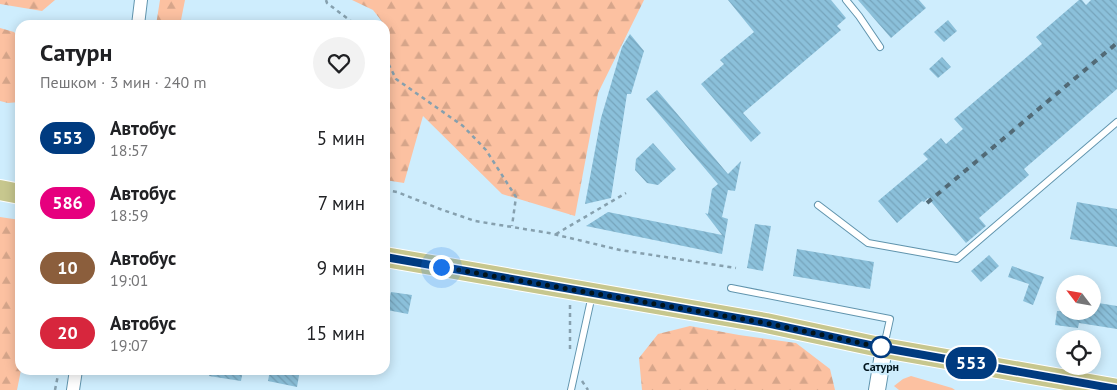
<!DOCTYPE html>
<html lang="ru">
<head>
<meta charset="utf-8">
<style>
  body { margin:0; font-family:"PT Sans",sans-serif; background:#f2f2f2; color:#202124; height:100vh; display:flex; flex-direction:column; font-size:19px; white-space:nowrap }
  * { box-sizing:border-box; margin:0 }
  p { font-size:16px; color:#757577 }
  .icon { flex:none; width:28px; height:28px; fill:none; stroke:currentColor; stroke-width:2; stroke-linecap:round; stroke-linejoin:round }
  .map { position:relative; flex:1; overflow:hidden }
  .details { position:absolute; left:15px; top:20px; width:375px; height:355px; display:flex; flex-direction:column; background:#fff; border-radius:15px; box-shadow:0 2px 12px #0003 }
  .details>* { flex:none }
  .badge { padding:0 10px; border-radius:16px; font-size:18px; line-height:32px }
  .needle { width:32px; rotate:301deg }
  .buttons { position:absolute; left:1056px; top:275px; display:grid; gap:10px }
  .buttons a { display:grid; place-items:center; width:45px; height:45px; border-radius:50%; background:#fff; box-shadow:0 2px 12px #0003; font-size:25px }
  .you { position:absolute; width:25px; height:25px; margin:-12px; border:4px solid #fff; border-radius:50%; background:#1a73e8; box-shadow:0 0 0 8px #1a73e833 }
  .map>.badge { position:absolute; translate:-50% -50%; box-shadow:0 0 0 2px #fff }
  .round { display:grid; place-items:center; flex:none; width:52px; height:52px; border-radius:26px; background:#f2f2f2 }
  .headline { display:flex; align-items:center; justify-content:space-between; height:85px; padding:0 25px }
  h1 { font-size:24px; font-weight:800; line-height:38px }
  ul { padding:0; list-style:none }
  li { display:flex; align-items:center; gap:15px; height:65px; padding:0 25px }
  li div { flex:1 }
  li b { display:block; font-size:19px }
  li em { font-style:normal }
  li .badge { min-width:55px; font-weight:700; text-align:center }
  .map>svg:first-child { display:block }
  .grass { fill:#fcc1a1 }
  .forest { fill:url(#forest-firs) }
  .building { fill:url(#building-back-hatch) }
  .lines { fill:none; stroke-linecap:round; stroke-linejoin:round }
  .service-casing { stroke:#6094ad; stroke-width:8 }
  .minor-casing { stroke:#6094ad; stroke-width:14 }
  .tertiary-casing { stroke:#6094ad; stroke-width:18 }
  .primary-casing { stroke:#fff; stroke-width:22 }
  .path { stroke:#86a0ae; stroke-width:2.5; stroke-dasharray:4 4; stroke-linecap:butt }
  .service { stroke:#fff; stroke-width:6 }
  .minor { stroke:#fff; stroke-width:12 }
  .tertiary { stroke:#fff; stroke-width:16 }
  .primary { stroke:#c7c78e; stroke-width:20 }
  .rail { stroke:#526a76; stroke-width:4; stroke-dasharray:6 6; stroke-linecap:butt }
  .line-casing { stroke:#fff; stroke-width:11 }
  .line { stroke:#003b80; stroke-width:8 }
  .walk { stroke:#01141d; stroke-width:5; stroke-dasharray:0 9 }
  .stop-dot { fill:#fff; stroke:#003b80; stroke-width:2.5 }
  .labels { text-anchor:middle; stroke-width:4.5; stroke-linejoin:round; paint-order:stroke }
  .stop-label { font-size:12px; font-weight:bold; fill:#01141d; stroke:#ceedfd }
</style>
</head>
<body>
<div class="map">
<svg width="1117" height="390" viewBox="0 0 1117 390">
  <defs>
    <pattern id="forest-firs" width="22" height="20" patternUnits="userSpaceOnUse" patternTransform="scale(1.25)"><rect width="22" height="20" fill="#fcc1a1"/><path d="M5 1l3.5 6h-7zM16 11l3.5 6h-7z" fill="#d6a58a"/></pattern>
    <pattern id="building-back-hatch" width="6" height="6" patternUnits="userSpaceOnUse" patternTransform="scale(1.25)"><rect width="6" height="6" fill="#8bc0da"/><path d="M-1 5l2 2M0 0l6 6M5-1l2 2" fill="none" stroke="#76a4bb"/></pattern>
  </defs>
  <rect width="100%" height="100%" fill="#ceedfd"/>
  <!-- grass -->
  <path class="grass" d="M 911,376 L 952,388 L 955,390 L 899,390 L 894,386 L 903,379 Z"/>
  <!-- forest -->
  <path class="forest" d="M 0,0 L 55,0 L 42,11 L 0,4 Z
    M 160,0 L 185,0 L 180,25 L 156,25 Z
    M 352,0 L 644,0 L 598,93 L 575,216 L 502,194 L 423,116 L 404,183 L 385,180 L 385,28 L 387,28 L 373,10 Z
    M 0,28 L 14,32 L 20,39 L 20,102 L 8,103 L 0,101 Z
    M 0,217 L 20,220 L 20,370 L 21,370 L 17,390 L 0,390 Z
    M 690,326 L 739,335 L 796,343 L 830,369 L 835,390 L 642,390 L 639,358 L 658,334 Z"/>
  <!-- building -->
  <path class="building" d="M 728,0 L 831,0 L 846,18 L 837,26 L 841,30 L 743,113 L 761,133 L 751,142 L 701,84 L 724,64 L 720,60 L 754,32 Z
    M 858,0 L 919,0 L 926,8 L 891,38 Z
    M 1079,0 L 1082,0 L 1086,5 L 1091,0 L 1117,0 L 1117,89 L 1024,169 L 1029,175 L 979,218 L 986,226 L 966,243 L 928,198 L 924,202 L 922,201 L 897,223 L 878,201 L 928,159 L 923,154 L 941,138 L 946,144 L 963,129 L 954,119 L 1042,44 L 1036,37 Z
    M 948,20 L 957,31 L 944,42 L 934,32 Z
    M 630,34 L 644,51 L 631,94 L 627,94 L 611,198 L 585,204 L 601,118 L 622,47 Z
    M 942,57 L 951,67 L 938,78 L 929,69 Z
    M 657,90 L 728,174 L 741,161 L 735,191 L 728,190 L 722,217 L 728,219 L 722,254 L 586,226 L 608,212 L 722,235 L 705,213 L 708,214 L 712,189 L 718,184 L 646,99 Z
    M 653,143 L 676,169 L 658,185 L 647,183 L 635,170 L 636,159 Z
    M 1077,202 L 1117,209 L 1117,247 L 1070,239 Z
    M 755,224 L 771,226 L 763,271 L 747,268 Z
    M 797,249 L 874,262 L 870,289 L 793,276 Z
    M 989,255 L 999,266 L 981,282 L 971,271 Z
    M 1012,266 L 1044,277 L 1033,305 L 1023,301 L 1029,284 L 1008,277 Z
    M 391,292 L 412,295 L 408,314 L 387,310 Z
    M 1092,302 L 1117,306 L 1117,329 L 1079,323 L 1078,328 L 1055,325 L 1057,311 L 1092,311 Z
    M 210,370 L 243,370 L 241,381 L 209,376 Z
    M 270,370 L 300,370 L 297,387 L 268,381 Z"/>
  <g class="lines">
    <defs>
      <path id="service" d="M 846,0 L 859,16 L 880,47
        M 818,205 L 868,243 L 957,259 L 1117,122
        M 731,288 L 890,319 L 884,346
        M 571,390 L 592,295"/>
      <path id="minor" d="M 138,25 L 141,0
        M 73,390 L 76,370"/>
      <path id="tertiary" d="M 877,390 L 884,348"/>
      <path id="primary" d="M 0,190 L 20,194
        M 385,257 L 766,323 L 884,348 L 1117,389"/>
    </defs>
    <!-- service casing -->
    <use href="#service" class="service-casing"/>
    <!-- minor casing -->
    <use href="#minor" class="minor-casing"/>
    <!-- tertiary casing -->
    <use href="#tertiary" class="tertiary-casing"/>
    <!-- primary casing -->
    <use href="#primary" class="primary-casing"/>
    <!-- path -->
    <path class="path" d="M 326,0 L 327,3 L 356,25
      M 385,57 L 396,79 L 463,126 L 486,150 L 516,197 L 512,226
      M 385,190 L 397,192 L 440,209 L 475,221 L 549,233 L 620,250 L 736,268
      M 556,234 L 626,193
      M 570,349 L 570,304
      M 582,381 L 588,390
      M 55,390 L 59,370"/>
    <!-- service -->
    <use href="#service" class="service"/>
    <!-- minor -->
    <use href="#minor" class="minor"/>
    <!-- tertiary -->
    <use href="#tertiary" class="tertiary"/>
    <!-- primary -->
    <use href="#primary" class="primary"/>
    <!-- rail -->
    <path class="rail" d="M 927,203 L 1117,43"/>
  </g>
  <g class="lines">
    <defs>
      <path id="line" d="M 385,257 L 766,323 L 884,348 L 1117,389"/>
    </defs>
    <!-- line casing -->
    <use href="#line" class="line-casing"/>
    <!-- line -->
    <use href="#line" class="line"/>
    <!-- walk -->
    <path class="walk" d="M 441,267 L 766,323 L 884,348 L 881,347"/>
  </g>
  <!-- markers -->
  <circle class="stop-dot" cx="881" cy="347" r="10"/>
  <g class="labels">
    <!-- stop labels -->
    <g class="stop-label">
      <text x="881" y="371">Сатурн</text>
    </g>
  </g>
</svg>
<div class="buttons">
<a><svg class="needle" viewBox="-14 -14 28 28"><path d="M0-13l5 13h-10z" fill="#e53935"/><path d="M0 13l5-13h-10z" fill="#757577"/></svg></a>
<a><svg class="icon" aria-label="locate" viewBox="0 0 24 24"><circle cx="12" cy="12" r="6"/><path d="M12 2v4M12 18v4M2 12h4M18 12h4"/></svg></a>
</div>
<div class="you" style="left:441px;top:267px"></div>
<b class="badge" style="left:971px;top:363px;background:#003b80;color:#fff">553</b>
<section class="details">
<div class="headline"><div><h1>Сатурн</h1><p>Пешком · 3 мин · 240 m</p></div><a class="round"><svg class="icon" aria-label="heart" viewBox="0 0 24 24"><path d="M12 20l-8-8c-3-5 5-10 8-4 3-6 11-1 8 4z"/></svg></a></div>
<ul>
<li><span class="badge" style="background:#003b80;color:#fff">553</span><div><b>Автобус</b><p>18:57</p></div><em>5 мин</em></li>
<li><span class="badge" style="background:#e6007e;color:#fff">586</span><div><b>Автобус</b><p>18:59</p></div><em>7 мин</em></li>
<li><span class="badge" style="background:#8b5e3c;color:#fff">10</span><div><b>Автобус</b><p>19:01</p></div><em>9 мин</em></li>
<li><span class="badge" style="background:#d7263d;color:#fff">20</span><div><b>Автобус</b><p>19:07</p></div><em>15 мин</em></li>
</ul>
</section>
</div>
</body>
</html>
